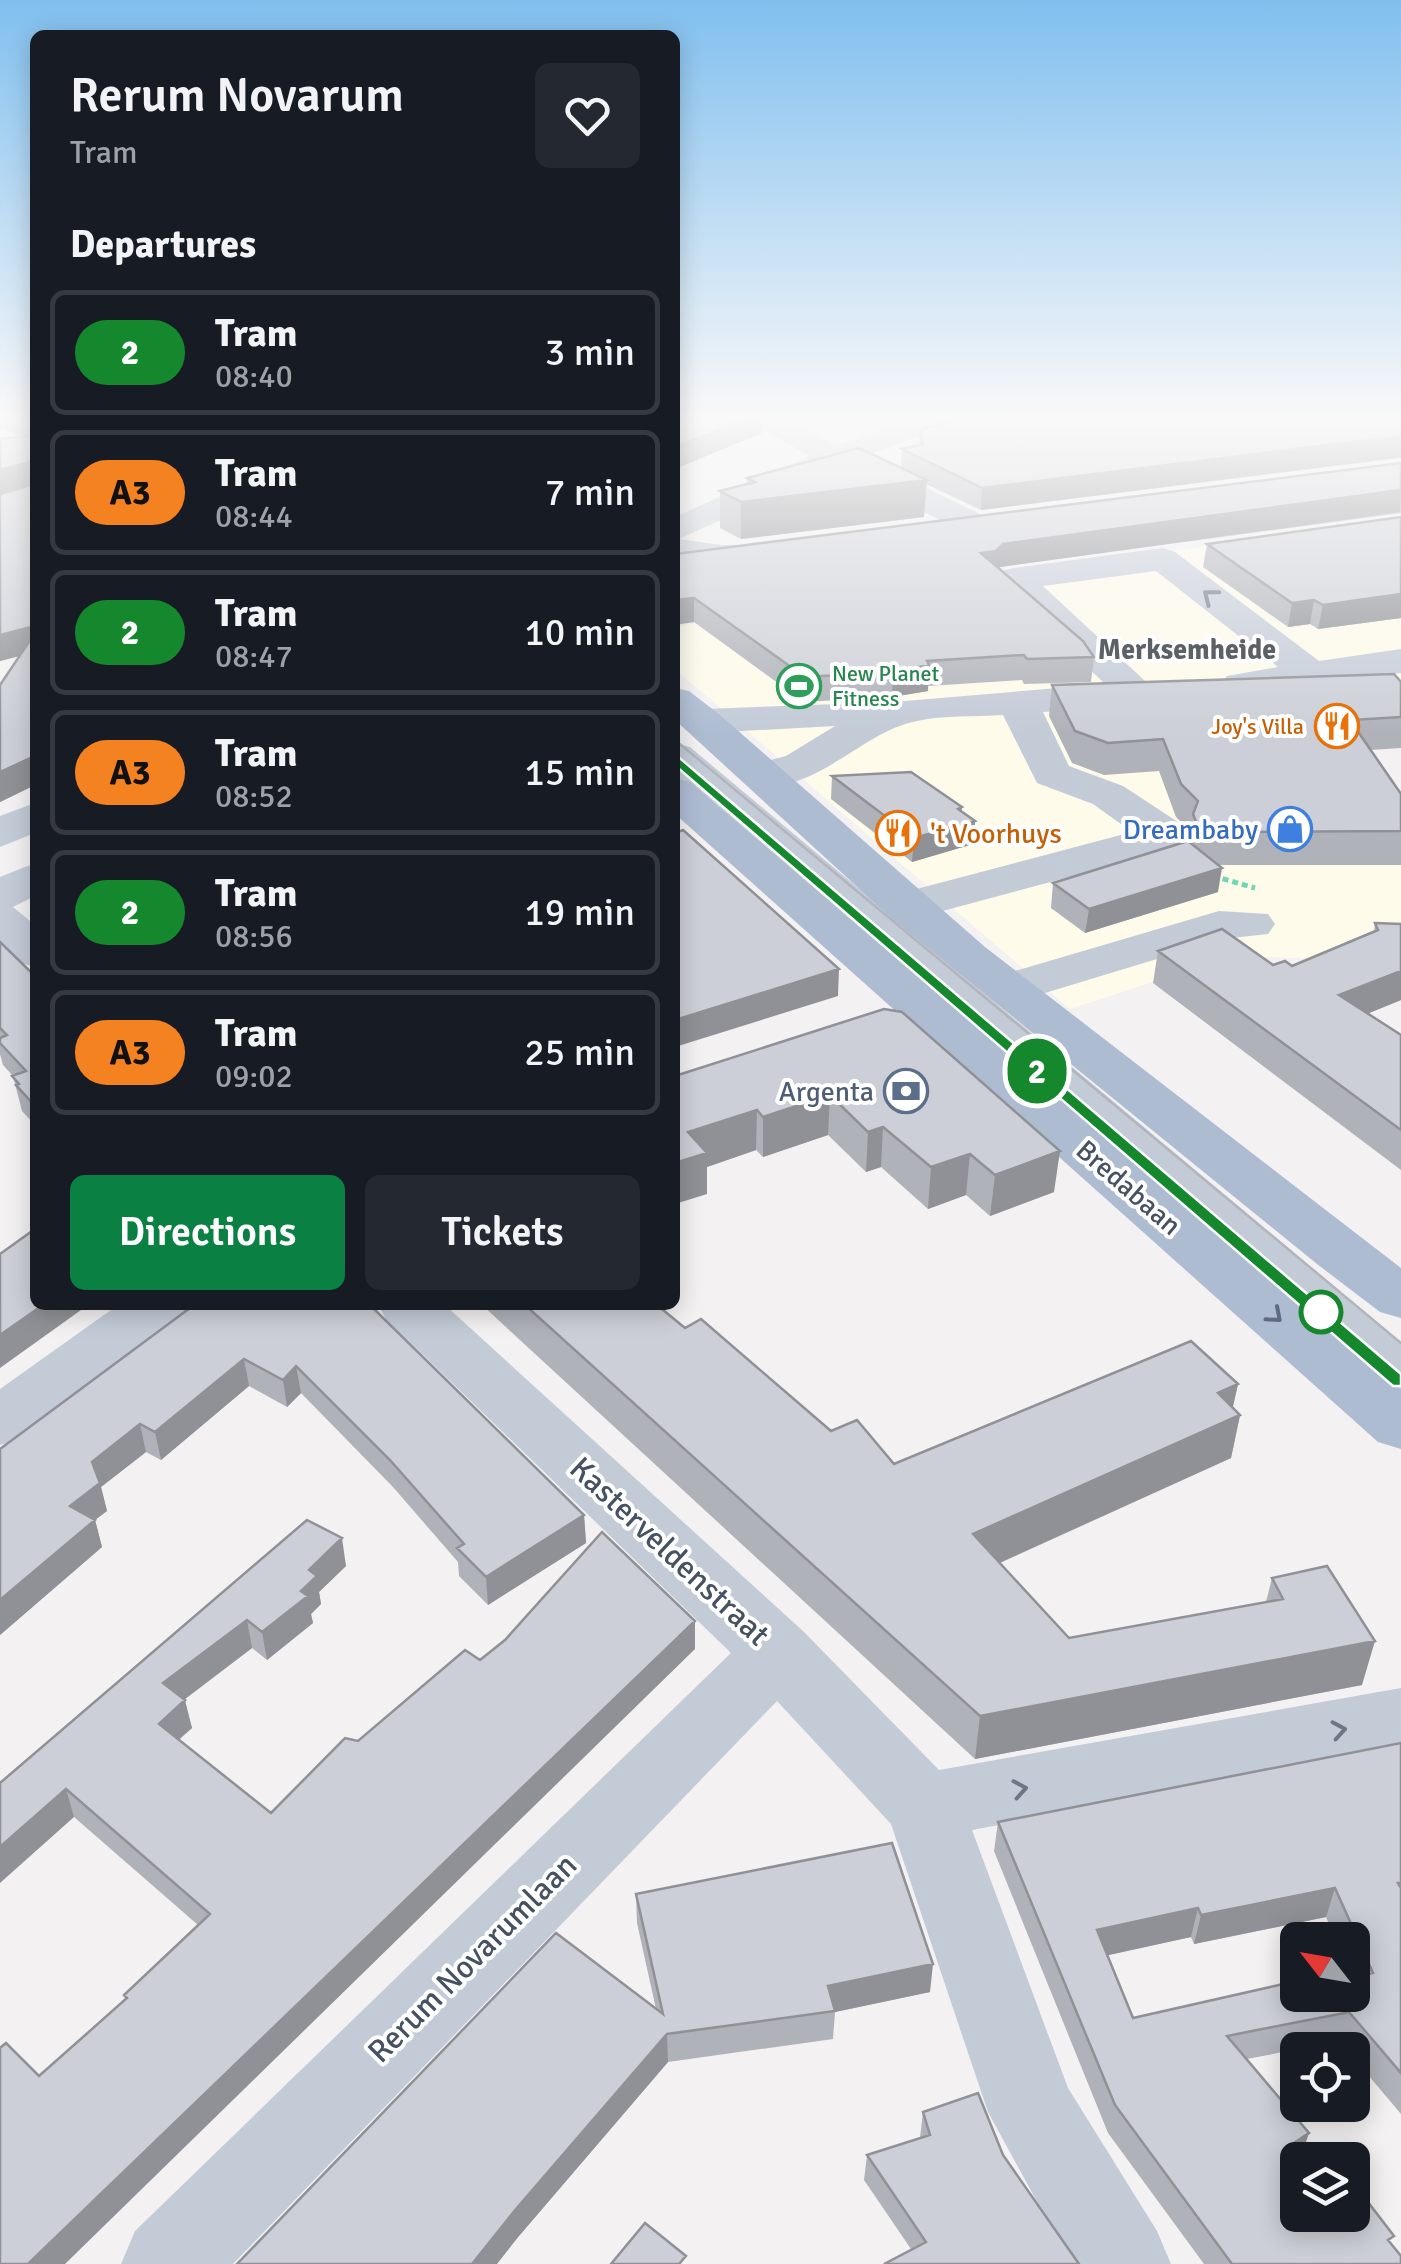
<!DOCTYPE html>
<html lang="en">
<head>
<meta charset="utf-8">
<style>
  body { margin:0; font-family:Signika,sans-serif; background:#242831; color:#f1f3f6; height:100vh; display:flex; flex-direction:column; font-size:38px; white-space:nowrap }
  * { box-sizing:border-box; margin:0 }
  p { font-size:32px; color:#9ea1a6 }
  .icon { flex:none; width:55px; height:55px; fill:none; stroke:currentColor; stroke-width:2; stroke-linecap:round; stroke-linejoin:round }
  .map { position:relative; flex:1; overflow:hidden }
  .sheet { position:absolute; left:30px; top:30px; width:650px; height:1280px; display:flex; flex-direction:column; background:#171b24; border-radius:15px; box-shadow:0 5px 25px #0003 }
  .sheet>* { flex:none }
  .badge { padding:0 20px; border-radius:32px; font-size:35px; line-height:65px }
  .needle { width:65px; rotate:301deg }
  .buttons { position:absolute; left:1280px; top:1922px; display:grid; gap:20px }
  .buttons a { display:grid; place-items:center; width:90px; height:90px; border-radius:15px; background:#171b24; box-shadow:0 5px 25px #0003; font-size:50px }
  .map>.badge { position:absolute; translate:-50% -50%; box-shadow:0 0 0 5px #fff }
  h2 { padding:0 40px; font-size:38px; line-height:90px }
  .round { display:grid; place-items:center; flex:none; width:105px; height:105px; border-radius:15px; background:#242831 }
  .overview { display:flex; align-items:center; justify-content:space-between; height:170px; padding:0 40px }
  h1 { font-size:48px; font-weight:600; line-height:75px }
  .cta { display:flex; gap:20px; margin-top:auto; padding:20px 40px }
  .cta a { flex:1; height:115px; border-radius:15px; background:#0b8043; color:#fff; font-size:40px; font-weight:600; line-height:115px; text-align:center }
  .cta a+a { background:#242831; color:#f1f3f6 }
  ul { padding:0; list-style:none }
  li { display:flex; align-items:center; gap:30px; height:125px; margin:0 20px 15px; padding:0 20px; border:5px solid #363941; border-radius:15px }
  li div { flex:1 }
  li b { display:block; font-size:38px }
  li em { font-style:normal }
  li .badge { min-width:110px; font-weight:700; text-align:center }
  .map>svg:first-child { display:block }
  .commercial { fill:#fefbea }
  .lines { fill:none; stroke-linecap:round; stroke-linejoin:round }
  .path { stroke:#6fd7b1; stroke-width:5; stroke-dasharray:6 4; stroke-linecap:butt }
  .minor { fill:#c3cbd7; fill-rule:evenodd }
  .major { fill:#aebcd2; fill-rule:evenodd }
  .tram { stroke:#b2b5bc; stroke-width:2.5 }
  .wall { fill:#afb2b9; fill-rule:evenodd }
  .shaded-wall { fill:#8f9196 }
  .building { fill:#cccfd7; stroke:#8f9196; stroke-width:2.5; fill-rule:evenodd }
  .oneway { stroke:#6c7684 }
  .oneway2 { stroke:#606c7d }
  .line { fill:#15882e; stroke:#fff; stroke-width:2.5 }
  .stop-dot { fill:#fff; stroke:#15882e; stroke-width:5 }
  .labels { text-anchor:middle; stroke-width:8; stroke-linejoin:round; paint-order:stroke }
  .far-leisure-label { font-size:22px; fill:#27864d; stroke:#fff; text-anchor:start }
  .far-food-label { font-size:22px; fill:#c56008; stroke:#fff; text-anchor:end }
  .far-quarter-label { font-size:28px; font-weight:bold; fill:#5c6067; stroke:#fff }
  .shop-label { font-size:28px; fill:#366cbe; stroke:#fff; text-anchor:end }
  .food-label { font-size:28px; fill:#c56008; stroke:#fff; text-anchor:start }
  .service-label { font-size:28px; fill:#4e5e75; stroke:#fff; text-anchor:end }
  .street-label { font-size:28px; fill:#465161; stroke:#fff }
  .near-street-label { font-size:32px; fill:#465161; stroke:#fff }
</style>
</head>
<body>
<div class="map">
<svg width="1401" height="2264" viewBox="0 0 1401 2264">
  <rect width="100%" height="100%" fill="#f3f1f1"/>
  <!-- commercial -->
  <path class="commercial" d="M 1401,520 L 1401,697 L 1257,706 L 1401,807 L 1401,983 L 1366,960 L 1232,956 L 1070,1009 L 675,669 L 675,627 L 979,577 Z"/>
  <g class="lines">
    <!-- path -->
    <path class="path" d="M 1213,876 L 1255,888"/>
    <!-- minor -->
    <path class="minor" d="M 740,417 L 778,417 L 837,445 L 916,417 L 958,417 L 954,423 L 863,457 L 988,518 L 993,525 L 988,532 L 964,532 L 835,468 L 679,539 L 721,545 L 773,545 L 779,552 L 773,559 L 721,567 L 675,559 L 675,517 L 810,456 Z
      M 1163,548 L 1175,552 L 1319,661 L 1401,649 L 1401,673 L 1351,680 L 1333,689 L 1306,686 L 1241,696 L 1227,692 L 1221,684 L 1227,676 L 1278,667 L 1156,571 L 1043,586 L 1159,694 L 1153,702 L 1139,706 L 1043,712 L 1069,766 L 1123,786 L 1184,826 L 1190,836 L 1184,846 L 924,916 L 907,920 L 893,917 L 990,998 L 984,989 L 991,978 L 1219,911 L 1268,914 L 1275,924 L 1268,934 L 1223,939 L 1009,1004 L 992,1000 L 1401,1342 L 1401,1398 L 1379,1392 L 675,778 L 675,743 L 690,747 L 888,913 L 883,906 L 890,896 L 1132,832 L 1093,804 L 1037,783 L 1003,715 C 975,717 944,715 917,721 C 859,732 813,799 751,783 L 745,774 L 751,765 L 786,756 L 835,726 L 704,733 L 690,730 L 684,721 L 690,712 L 704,709 L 893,702 L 1105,684 L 996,579 L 1001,571 L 1014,568 Z
      M 35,803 L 35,833 L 0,847 L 0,816 Z
      M 35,863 L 35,896 L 13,907 L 35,925 L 35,967 L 18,962 L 0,945 L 0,877 Z
      M 118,1305 L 190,1305 L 182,1319 L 23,1438 L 0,1445 L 0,1389 Z
      M 378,1305 L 445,1305 L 804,1632 L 939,1770 L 1401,1688 L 1401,1750 L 972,1830 L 1068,2088 L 1157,2231 L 1171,2264 L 1071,2264 L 988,2112 L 891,1824 L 777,1701 L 233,2264 L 121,2264 L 135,2231 L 731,1653 L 386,1319 Z"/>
    <!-- major -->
    <path class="major" d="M 675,688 L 689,691 L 720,715 L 985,947 L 1401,1268 L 1401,1318 L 1380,1312 L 1317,1264 L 890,917 L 675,720 Z
      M 675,778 L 690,782 L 1401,1390 L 1401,1449 L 1378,1442 L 675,814 Z"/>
    <!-- tram -->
    <path class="tram" d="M 675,740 L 1401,1343
      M 675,758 L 1401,1380"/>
  </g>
  <!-- wall -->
  <path class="wall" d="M 0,417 L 35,417 L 35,785 L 0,802 L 0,685 L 19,656 L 0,661 L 0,494 L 34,484 L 0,493 L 0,439 L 21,437 L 0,427 Z
    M 1401,417 L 1401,458 L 981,510 L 926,484 L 924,517 L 741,539 L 720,528 L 720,491 L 747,484 L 747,478 L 901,468 L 902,449 L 919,445 L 920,430 Z
    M 1401,463 L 1401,513 L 1000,567 L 999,569 L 1094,657 L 1091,682 L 1024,684 L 1022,680 L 928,686 L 928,691 L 892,697 L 804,702 L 694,622 L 675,624 L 675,554 Z
    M 1401,517 L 1401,618 L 1318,629 L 1310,624 L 1288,627 L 1203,567 L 1207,544 Z
    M 1401,682 L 1401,748 L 1370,750 L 1401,794 L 1401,865 L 1218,865 L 1218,892 L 1085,933 L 1051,908 L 1053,883 L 1189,842 L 1190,831 L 1176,817 L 1159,771 L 1104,775 L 1072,763 L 1049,716 L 1052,685 Z
    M 832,776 L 975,821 L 973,844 L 912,862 L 831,799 Z
    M 1375,923 L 1401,924 L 1401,1000 L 1367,1014 L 1401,1035 L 1401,1170 L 1153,983 L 1158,951 L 1292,966 L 1374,932 Z
    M 0,942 L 35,976 L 35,1125 L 22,1111 L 13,1076 L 3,1065 L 0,1054 Z
    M 884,1009 L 1054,1192 L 990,1216 L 966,1195 L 928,1209 L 881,1167 L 866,1172 L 828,1135 L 763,1157 L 756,1150 L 707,1167 L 707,1194 L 675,1076 Z
    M 194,1305 L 584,1515 L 586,1543 L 488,1605 L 459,1576 L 458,1562 L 393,1487 L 301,1393 L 287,1407 L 249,1386 L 161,1460 L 146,1452 L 101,1487 L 107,1511 L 95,1520 L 102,1547 L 0,1635 Z
    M 482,1305 L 657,1305 L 685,1328 L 831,1431 L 894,1464 L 1238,1384 L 1233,1407 L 1240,1415 L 1231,1458 L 1000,1563 L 1069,1638 L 1266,1602 L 1272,1578 L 1362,1685 L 975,1759 Z
    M 307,1520 L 346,1566 L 319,1592 L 321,1604 L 311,1614 L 313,1623 L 267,1660 L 252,1648 L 184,1700 L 192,1728 L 179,1740 L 271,1813 L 358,1741 L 480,1660 L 695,1649 L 39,2076 L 125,1999 L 124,1995 L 198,1925 L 74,1817 L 0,1783 Z
    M 1401,1743 L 1401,2114 L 1352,2056 L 1352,2050 L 1347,2050 L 1340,2041 L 1247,2059 L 1300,2160 L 1298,2215 L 1391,2243 L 1401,2264 L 1204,2264 L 1108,2133 L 994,1851 L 998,1822 ZM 1326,1917 L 1336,1940 L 1352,1940 L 1352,1995 L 1293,1993 L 1133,2018 L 1107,1955 L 1191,1937 L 1194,1944 Z
    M 636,1894 L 930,1992 L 835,2012 L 833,2039 L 668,2062 L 519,2236 L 656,2009 L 637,1923 Z
    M 923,2112 L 1003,2155 L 1080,2264 L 911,2249 L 864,2180 L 867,2155 L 920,2138 Z"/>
  <!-- shaded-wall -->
  <path class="shaded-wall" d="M 752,417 L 762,417 L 762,433 L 675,469 L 675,447 Z
    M 1401,436 L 1401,457 L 981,510 L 982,488 Z
    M 33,461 L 35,484 L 0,493 L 0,470 Z
    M 927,480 L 924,517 L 741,539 L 741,502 Z
    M 1401,490 L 1400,512 L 1000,567 L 994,575 L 981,553 L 1003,544 Z
    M 1401,594 L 1401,618 L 1318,629 L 1323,605 Z
    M 694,598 L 694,622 L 675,625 L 675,600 Z
    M 1314,600 L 1310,624 L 1288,627 L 1292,603 Z
    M 35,626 L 35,652 L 0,661 L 0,635 Z
    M 929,665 L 928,691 L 892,697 L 893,672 Z
    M 35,756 L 35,785 L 0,802 L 0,772 Z
    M 962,807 L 960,825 L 975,821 L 973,844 L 912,862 L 914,838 Z
    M 1222,868 L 1218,892 L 1085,933 L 1089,909 Z
    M 839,969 L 838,996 L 675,1047 L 675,1020 Z
    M 1401,971 L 1401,1000 L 1332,1028 L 1339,995 Z
    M 830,1095 L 828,1135 L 763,1157 L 763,1117 Z
    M 757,1110 L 756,1150 L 707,1167 L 707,1194 L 675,1204 L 675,1163 L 688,1132 Z
    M 883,1127 L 881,1167 L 866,1172 L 868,1132 Z
    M 1060,1151 L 1054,1192 L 990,1216 L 995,1175 Z
    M 970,1154 L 966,1195 L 928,1209 L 931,1167 Z
    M 43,1305 L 88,1305 L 0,1368 L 0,1335 Z
    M 244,1359 L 249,1386 L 161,1460 L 155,1432 Z
    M 296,1366 L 301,1393 L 287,1407 L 283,1380 Z
    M 1238,1384 L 1230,1419 L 1240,1415 L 1231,1458 L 968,1577 L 973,1534 L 1218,1393 Z
    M 140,1424 L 146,1452 L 101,1487 L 107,1511 L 77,1533 L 70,1506 L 92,1462 Z
    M 584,1515 L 586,1543 L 488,1605 L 486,1577 Z
    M 95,1520 L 102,1547 L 0,1635 L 0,1600 Z
    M 342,1538 L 346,1566 L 319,1592 L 321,1604 L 311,1614 L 313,1623 L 267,1660 L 262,1632 L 301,1591 L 309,1570 Z
    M 247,1620 L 252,1648 L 169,1711 L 163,1683 Z
    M 695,1621 L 695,1649 L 65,2264 L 28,2264 Z
    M 1375,1641 L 1362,1685 L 975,1759 L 980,1716 Z
    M 185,1700 L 192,1728 L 165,1751 L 159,1724 Z
    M 66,1789 L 74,1817 L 0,1883 L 0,1847 Z
    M 1335,1888 L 1326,1917 L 1194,1944 L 1201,1915 Z
    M 1198,1908 L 1191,1937 L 1091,1959 L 1097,1930 Z
    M 933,1964 L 930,1992 L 835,2012 L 828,1986 Z
    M 667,2034 L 668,2062 L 519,2236 L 497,2264 L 472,2264 L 516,2209 Z
    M 1309,2133 L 1300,2160 L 1289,2146 Z"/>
  <!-- building -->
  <path class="building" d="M 19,417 L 35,417 L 35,424 Z
    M 675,417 L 752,417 L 675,447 Z
    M 962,417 L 1401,417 L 1401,436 L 982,488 L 902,449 L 923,444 L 920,430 Z
    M 35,435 L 35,626 L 0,635 L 0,494 L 34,484 L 33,461 L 0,470 L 0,439 Z
    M 859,448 L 927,480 L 741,502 L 720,491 L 755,482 L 747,478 Z
    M 1401,463 L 1401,490 L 1003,544 L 996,551 L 981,553 L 1083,641 L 1094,657 L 1027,659 L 1024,655 L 927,661 L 929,665 L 893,672 L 805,677 L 694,598 L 675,600 L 675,554 Z
    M 1401,517 L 1401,594 L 1323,605 L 1314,600 L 1292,603 L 1207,544 Z
    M 35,633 L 35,756 L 0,772 L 0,685 Z
    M 1394,674 L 1401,682 L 1401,717 L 1350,720 L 1401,794 L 1401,831 L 1200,832 L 1193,814 L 1198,801 L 1181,784 L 1163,739 L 1108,743 L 1075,731 L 1052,685 Z
    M 911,772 L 962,807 L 958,809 L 975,821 L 914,838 L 832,776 Z
    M 683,830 L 839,969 L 675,1020 L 675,833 Z
    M 1188,841 L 1222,868 L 1089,909 L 1053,883 Z
    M 1375,923 L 1401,924 L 1401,971 L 1339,995 L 1401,1035 L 1401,1130 L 1158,951 L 1222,929 L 1273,965 L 1285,961 L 1292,966 L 1378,930 Z
    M 0,942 L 35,976 L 35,1106 L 16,1085 L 19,1084 L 12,1076 L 26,1071 L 0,1043 L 0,1038 L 7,1035 L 0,1028 Z
    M 884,1009 L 902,1012 L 1060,1151 L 995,1175 L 970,1154 L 931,1167 L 883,1127 L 868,1132 L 830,1095 L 763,1117 L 757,1110 L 688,1132 L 707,1153 L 675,1163 L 675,1076 Z
    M 35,1229 L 35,1305 L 43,1305 L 0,1335 L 0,1254 Z
    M 194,1305 L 370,1305 L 584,1515 L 486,1577 L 457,1548 L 464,1544 L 390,1460 L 296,1366 L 283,1380 L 244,1359 L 155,1432 L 140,1424 L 92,1462 L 100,1483 L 70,1506 L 95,1520 L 0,1600 L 0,1449 Z
    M 525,1305 L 657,1305 L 685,1328 L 701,1319 L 831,1431 L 857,1420 L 894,1464 L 1191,1341 L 1238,1384 L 1218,1393 L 1240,1415 L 973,1534 L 1069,1638 L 1283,1599 L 1272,1578 L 1327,1566 L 1375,1641 L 980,1716 Z
    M 307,1520 L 342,1538 L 309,1570 L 317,1576 L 301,1591 L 308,1596 L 262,1632 L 247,1620 L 163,1683 L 185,1700 L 159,1724 L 271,1813 L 345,1738 L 358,1741 L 465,1650 L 480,1660 L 505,1640 L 602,1532 L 695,1621 L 28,2264 L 0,2264 L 0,2048 L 6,2043 L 39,2076 L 127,1998 L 124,1995 L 210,1914 L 66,1789 L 0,1847 L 0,1783 Z
    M 1401,1743 L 1401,1883 L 1398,1883 L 1401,1888 L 1401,2073 L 1349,2012 L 1227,2036 L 1309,2133 L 1289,2146 L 1299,2160 L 1298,2160 L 1298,2215 L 1352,2215 L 1354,2184 L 1394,2236 L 1388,2240 L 1401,2256 L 1401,2264 L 1232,2264 L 1115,2105 L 998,1822 ZM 1335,1888 L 1373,1973 L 1352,1978 L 1352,1995 L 1298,1995 L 1298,1992 L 1293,1993 L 1288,1983 L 1133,2018 L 1097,1930 L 1198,1908 L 1201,1915 Z
    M 892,1843 L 933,1964 L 828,1986 L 835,2011 L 667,2034 L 516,2209 L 472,2264 L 237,2264 L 556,1933 L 663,2014 L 636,1894 Z
    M 978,2093 L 1003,2155 L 1079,2264 L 884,2264 L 926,2242 L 867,2155 L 930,2135 L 923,2112 Z
    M 645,2223 L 686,2256 L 679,2264 L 611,2264 Z"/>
  <!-- one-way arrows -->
  <defs><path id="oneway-chevron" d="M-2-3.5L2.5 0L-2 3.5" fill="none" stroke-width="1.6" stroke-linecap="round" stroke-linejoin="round" transform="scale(2.5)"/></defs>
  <g class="oneway">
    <use href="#oneway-chevron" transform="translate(1210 596) rotate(-142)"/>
    <use href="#oneway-chevron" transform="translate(1339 1730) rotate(-10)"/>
    <use href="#oneway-chevron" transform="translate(1020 1789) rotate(-10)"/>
  </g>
  <use class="oneway2" href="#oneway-chevron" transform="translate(1275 1316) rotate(41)"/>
  <!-- sky -->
  <linearGradient id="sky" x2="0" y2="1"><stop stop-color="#80bfee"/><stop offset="0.57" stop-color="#faf9f9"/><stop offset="1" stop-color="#faf9f9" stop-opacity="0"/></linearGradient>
  <rect width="1401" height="734" fill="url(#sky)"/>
  <!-- line -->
  <path class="line" d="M 675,754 L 1401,1374 L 1401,1386 L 1393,1386 L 670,761 L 670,755 Z"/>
  <!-- icons -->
  <defs>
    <symbol id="stadium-ring" viewBox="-11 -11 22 22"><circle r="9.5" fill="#fff" stroke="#2e9e5b" stroke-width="1.5"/><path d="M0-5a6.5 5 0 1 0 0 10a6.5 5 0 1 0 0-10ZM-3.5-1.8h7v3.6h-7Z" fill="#2e9e5b"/></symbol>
    <symbol id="restaurant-ring" viewBox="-11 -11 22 22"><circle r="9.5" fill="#fff" stroke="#e8710a" stroke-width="1.5"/><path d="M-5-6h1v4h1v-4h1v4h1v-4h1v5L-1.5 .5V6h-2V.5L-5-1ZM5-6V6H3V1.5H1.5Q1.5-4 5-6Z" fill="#e8710a"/></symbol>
    <symbol id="shop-ring" viewBox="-11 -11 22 22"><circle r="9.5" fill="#fff" stroke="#3f7fe0" stroke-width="1.5"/><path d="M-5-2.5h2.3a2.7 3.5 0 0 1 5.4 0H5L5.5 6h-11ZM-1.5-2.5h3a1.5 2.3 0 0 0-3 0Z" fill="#3f7fe0"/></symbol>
    <symbol id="bank-ring" viewBox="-11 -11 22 22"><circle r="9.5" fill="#fff" stroke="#5c6f8a" stroke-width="1.5"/><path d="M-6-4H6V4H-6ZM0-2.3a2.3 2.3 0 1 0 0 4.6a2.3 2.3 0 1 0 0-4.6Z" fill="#5c6f8a"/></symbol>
  </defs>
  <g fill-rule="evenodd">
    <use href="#stadium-ring" x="774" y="661" width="50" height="50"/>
    <use href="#restaurant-ring" x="1312" y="701" width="50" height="50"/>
    <use href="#shop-ring" x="1265" y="804" width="50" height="50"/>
    <use href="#restaurant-ring" x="873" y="808" width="50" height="50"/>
    <use href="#bank-ring" x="881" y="1066" width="50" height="50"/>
  </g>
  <!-- markers -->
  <circle class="stop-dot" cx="1321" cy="1312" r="20"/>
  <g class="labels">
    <!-- far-leisure labels -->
    <g class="far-leisure-label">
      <text x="832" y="681">New Planet<tspan x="832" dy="25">Fitness</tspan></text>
    </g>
    <!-- far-food labels -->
    <g class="far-food-label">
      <text x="1304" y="734">Joy's Villa</text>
    </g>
    <!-- far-quarter labels -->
    <g class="far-quarter-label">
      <text x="1187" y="659">Merksemheide</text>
    </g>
    <!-- shop labels -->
    <g class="shop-label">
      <text x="1258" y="839">Dreambaby</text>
    </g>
    <!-- food labels -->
    <g class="food-label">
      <text x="930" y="843">'t Voorhuys</text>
    </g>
    <!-- service labels -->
    <g class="service-label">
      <text x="874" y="1101">Argenta</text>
    </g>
    <!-- street labels -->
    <g class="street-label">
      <text transform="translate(1129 1187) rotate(41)" y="10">Bredabaan</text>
    </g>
    <!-- near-street labels -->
    <g class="near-street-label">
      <text transform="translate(670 1551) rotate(43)" y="11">Kasterveldenstraat</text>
      <text transform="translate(472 1958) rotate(-45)" y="11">Rerum Novarumlaan</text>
    </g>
  </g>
</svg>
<div class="buttons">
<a><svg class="needle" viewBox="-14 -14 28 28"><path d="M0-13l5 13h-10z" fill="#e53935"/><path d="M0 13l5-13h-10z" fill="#9ea1a6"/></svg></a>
<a><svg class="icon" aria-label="locate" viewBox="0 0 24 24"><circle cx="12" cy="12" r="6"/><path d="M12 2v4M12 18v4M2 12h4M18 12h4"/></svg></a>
<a><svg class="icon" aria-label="layers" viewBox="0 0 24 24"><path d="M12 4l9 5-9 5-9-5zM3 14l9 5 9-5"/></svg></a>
</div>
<b class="badge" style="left:1037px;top:1071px;background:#15882e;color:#fff">2</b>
<section class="sheet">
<div class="overview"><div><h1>Rerum Novarum</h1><p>Tram</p></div><a class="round"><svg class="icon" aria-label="heart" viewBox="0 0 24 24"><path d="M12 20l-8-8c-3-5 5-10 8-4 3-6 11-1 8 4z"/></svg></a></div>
<h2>Departures</h2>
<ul>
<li><span class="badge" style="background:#15882e;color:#fff">2</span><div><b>Tram</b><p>08:40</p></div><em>3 min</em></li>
<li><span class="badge" style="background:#f58220;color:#111">A3</span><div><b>Tram</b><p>08:44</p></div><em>7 min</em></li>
<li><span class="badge" style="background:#15882e;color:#fff">2</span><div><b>Tram</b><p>08:47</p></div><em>10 min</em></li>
<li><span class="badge" style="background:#f58220;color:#111">A3</span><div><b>Tram</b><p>08:52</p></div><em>15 min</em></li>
<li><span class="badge" style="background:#15882e;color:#fff">2</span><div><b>Tram</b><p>08:56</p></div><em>19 min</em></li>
<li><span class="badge" style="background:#f58220;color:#111">A3</span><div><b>Tram</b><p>09:02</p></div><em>25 min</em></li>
</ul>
<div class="cta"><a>Directions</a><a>Tickets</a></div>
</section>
</div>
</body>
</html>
